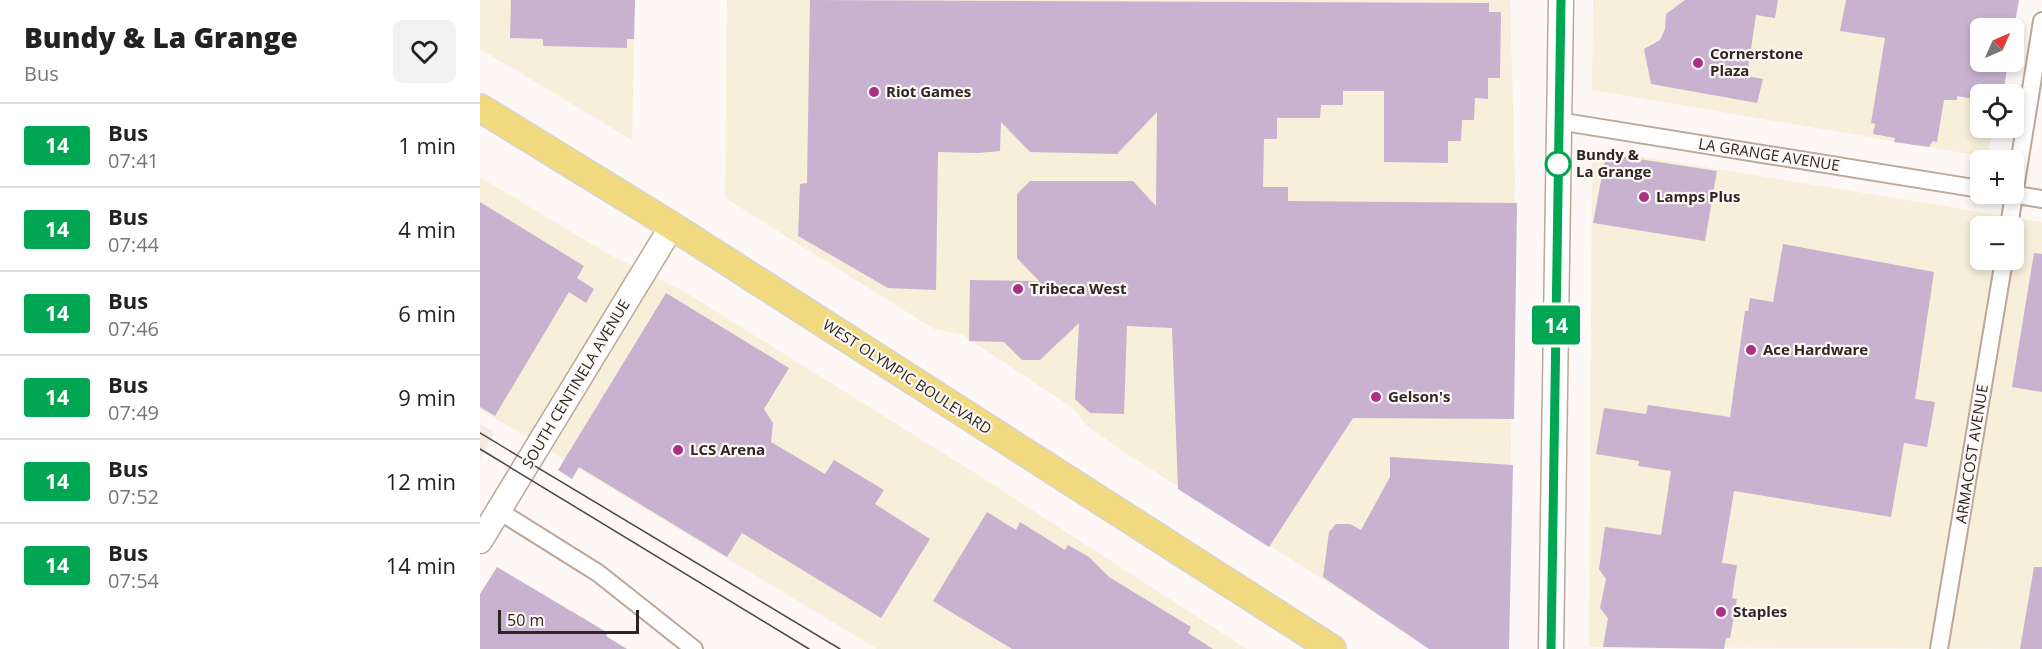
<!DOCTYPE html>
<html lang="en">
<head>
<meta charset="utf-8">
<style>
  body { margin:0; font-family:"Open Sans",sans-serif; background:#f2f2f2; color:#222; height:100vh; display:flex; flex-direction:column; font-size:22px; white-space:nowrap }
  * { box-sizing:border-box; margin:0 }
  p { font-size:20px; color:#767676 }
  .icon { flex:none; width:33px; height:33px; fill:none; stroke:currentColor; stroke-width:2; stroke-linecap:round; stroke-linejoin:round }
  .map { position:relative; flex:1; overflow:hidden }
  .details { display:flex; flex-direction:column; background:#fff; width:480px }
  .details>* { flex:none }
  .badge { padding:0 12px; border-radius:4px; font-size:21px; line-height:39px }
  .needle { width:39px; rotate:45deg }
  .fabs { position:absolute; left:1490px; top:18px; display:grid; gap:12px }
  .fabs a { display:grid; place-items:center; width:54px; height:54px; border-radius:9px; background:#fff; box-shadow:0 3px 9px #0003; font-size:30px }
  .scale { position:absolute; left:18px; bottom:15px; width:141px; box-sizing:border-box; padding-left:6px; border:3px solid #2e2620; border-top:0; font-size:16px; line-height:21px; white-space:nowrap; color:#2e2620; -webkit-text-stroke:4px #fdf8f5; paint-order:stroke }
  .map>.badge { position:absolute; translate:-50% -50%; box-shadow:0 0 0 3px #fff }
  .round { display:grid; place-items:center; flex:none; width:63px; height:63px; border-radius:9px; background:#f2f2f2 }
  .summary { display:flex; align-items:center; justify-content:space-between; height:102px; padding:0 24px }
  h1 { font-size:28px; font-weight:800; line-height:45px }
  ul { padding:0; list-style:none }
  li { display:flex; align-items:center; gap:18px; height:84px; padding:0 24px; border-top:2px solid #e0e0e0 }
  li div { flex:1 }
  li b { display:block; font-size:22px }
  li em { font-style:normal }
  li .badge { min-width:66px; font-weight:700; text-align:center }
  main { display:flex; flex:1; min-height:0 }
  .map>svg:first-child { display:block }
  .commercial { fill:#f7efd9; fill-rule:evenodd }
  .built { fill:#f7eae2 }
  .building { fill:#c8b2d0 }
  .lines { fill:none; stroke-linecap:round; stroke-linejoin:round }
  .street-casing { stroke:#bda798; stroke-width:20 }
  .secondary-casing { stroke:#bda798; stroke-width:27 }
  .primary-casing { stroke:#d5d4d2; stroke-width:30 }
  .street { stroke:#fff; stroke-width:16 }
  .secondary { stroke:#fff; stroke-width:24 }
  .primary { stroke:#f1da7f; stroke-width:27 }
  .tram { stroke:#4c453f; stroke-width:1.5 }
  .line-casing { stroke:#fff; stroke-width:14 }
  .line { stroke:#00a651; stroke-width:9 }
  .poi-dot { fill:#a93187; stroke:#fdf8f5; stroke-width:2 }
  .stop-dot { fill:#fff; stroke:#00a651; stroke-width:3 }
  .labels { text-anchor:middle; stroke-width:4.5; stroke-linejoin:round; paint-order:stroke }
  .poi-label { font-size:15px; font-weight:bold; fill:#2e2620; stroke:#fdf8f5; text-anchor:start }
  .stop-label { font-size:15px; font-weight:bold; fill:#2e2620; stroke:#fdf8f5; text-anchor:start }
  .street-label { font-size:15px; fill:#2e2620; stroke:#fdf8f5 }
</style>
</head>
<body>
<main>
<section class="details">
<div class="summary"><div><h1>Bundy &amp; La Grange</h1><p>Bus</p></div><a class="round"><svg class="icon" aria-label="heart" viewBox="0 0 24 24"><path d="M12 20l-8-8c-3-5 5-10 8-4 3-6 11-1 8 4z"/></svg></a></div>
<ul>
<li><span class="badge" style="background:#00a651;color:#fff">14</span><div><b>Bus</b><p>07:41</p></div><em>1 min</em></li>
<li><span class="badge" style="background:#00a651;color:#fff">14</span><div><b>Bus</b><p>07:44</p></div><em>4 min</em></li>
<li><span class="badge" style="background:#00a651;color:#fff">14</span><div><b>Bus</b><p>07:46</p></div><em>6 min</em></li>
<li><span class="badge" style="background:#00a651;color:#fff">14</span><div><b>Bus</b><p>07:49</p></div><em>9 min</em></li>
<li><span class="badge" style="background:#00a651;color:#fff">14</span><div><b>Bus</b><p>07:52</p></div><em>12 min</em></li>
<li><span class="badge" style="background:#00a651;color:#fff">14</span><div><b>Bus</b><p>07:54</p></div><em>14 min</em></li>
</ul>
</section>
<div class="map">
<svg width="1562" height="649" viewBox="0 0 1562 649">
  <rect width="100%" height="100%" fill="#fdf8f5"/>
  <!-- commercial -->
  <path class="commercial" d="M 0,0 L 155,0 L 152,140 L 0,49 Z
    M 247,0 L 1030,0 L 1035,178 L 1028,645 L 951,649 L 641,450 L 606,425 L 594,409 L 481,334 L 454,329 L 245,198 Z
    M 1113,0 L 1539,0 L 1533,28 L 1500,28 L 1500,62 L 1526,62 L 1520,94 L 1500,94 L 1500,128 L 1513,128 L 1507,157 L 1112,90 Z
    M 1126,151 L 1562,222 L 1562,649 L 1109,647 L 1112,157 L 1117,152 ZM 1500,226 L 1533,226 L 1533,260 L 1500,260 Z
    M 0,177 L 128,254 L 205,292 L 495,473 L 767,649 L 397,649 L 0,409 Z"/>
  <!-- built -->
  <path class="built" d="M 0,424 L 15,433 L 0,459 Z"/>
  <!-- building -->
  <path class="building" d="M 31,0 L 155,0 L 154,39 L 147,39 L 147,48 L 63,46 L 63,39 L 30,38 Z
    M 330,0 L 1009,3 L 1009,12 L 1021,12 L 1020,78 L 1008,78 L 1008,99 L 995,98 L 994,120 L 982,120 L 981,141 L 968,141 L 968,163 L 904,162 L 904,91 L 863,91 L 863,105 L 841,105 L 840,118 L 797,118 L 797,139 L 784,139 L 783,187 L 808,187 L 808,201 L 1037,203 L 1034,419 L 873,418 L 789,547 L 698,489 L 692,328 L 647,326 L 644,414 L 610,413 L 595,399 L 599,323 L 560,360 L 542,360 L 524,342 L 489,341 L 490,280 L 559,281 L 537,258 L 537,194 L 550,181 L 653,181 L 676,206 L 677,112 L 637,154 L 550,152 L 521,122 L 520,151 L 498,153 L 458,152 L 456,290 L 408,288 L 318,236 L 320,184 L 327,183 Z
    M 1205,0 L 1298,0 L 1295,18 L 1276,15 L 1267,76 L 1283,79 L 1277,103 L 1171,84 L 1164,49 L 1180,40 L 1185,29 L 1186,14 Z
    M 1366,0 L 1539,0 L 1534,28 L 1500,28 L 1500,62 L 1528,62 L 1524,90 L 1519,90 L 1518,94 L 1500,94 L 1500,100 L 1477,96 L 1477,100 L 1464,100 L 1457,142 L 1453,141 L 1449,147 L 1414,142 L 1415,138 L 1393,134 L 1395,124 L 1391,123 L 1405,38 L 1360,31 Z
    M 1126,154 L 1237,171 L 1225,241 L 1113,223 Z
    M 0,202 L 104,266 L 97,278 L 114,289 L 106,303 L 89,292 L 15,416 L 0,407 Z
    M 1303,244 L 1454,272 L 1435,399 L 1455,402 L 1447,447 L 1424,443 L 1411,517 L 1254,491 L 1242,563 L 1257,565 L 1252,598 L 1257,599 L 1250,638 L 1246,638 L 1244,649 L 1123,647 L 1128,618 L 1120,608 L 1126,579 L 1119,569 L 1125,527 L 1181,535 L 1191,471 L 1158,466 L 1159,461 L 1116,454 L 1124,408 L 1166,414 L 1168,405 L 1250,417 L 1265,311 L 1268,311 L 1270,298 L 1293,302 Z
    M 1554,253 L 1562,254 L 1562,392 L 1532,387 Z
    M 186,293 L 309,368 L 284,409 L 293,423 L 291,442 L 345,474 L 354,460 L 404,490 L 395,504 L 450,539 L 401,618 L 262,533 L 247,557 L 99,467 L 92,479 L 78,470 Z
    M 910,457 L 1033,465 L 1029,649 L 949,649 L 843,577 L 849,532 L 856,524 L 870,524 L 881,530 L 910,477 Z
    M 507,512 L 536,530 L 540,522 L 585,550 L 588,545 L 609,557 L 629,577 L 711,627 L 708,633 L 733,649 L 532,649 L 453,601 Z
    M 17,567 L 128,633 L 126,636 L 147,649 L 0,649 L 0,594 Z
    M 1554,567 L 1562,567 L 1562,649 L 1540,649 Z"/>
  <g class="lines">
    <defs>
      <path id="street" d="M 1078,121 L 1500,189
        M 1530,194 L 1562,199
        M 1529,226 L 1562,21
        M 19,511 L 118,573 L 214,649
        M 1459,649 L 1524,260"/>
      <path id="secondary" d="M 0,541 L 192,226
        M 1071,649 L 1081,0"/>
      <path id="primary" d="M 0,108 L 192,226 L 852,649"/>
    </defs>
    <!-- street casing -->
    <use href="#street" class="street-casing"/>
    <!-- secondary casing -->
    <use href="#secondary" class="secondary-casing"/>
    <!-- primary casing -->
    <use href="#primary" class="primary-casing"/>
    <!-- street -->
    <use href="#street" class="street"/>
    <!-- secondary -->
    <use href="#secondary" class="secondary"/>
    <!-- primary -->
    <use href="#primary" class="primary"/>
    <!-- tram -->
    <path class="tram" d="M 0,433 L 360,649
      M 0,449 L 329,649"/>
  </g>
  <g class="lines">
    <defs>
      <path id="line" d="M 1071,649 L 1081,0"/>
    </defs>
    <!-- line casing -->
    <use href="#line" class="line-casing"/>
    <!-- line -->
    <use href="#line" class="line"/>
  </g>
  <!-- markers -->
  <g class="poi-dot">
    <circle cx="1218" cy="63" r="6"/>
    <circle cx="394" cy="92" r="6"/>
    <circle cx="1164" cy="197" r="6"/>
    <circle cx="538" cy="289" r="6"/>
    <circle cx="1271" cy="350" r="6"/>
    <circle cx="896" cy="397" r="6"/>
    <circle cx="198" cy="450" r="6"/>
    <circle cx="1241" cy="612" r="6"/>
  </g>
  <circle class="stop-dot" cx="1078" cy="164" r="12"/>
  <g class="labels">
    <!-- poi labels -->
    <g class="poi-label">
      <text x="1230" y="59">Cornerstone<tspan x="1230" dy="17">Plaza</tspan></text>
      <text x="406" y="97">Riot Games</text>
      <text x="1176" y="202">Lamps Plus</text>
      <text x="550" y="294">Tribeca West</text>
      <text x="1283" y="355">Ace Hardware</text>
      <text x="908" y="402">Gelson's</text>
      <text x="210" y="455">LCS Arena</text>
      <text x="1253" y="617">Staples</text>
    </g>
    <!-- stop labels -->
    <g class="stop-label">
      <text x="1096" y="160">Bundy &amp;<tspan x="1096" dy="17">La Grange</tspan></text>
    </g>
    <!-- street labels -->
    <g class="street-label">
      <text transform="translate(1289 155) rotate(9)" y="5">LA GRANGE AVENUE</text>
      <text transform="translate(427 377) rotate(33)" y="5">WEST OLYMPIC BOULEVARD</text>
      <text transform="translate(96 384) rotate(-59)" y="5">SOUTH CENTINELA AVENUE</text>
      <text transform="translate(1492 454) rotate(-81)" y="5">ARMACOST AVENUE</text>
    </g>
  </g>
</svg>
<div class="fabs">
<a><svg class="needle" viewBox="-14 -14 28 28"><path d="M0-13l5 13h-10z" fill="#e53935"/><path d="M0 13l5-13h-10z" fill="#767676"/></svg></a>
<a><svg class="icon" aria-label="locate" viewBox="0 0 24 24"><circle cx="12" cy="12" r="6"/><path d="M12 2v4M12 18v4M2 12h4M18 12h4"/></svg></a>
<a>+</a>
<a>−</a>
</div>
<div class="scale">50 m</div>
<b class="badge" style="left:1076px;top:325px;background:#00a651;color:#fff">14</b>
</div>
</main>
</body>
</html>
